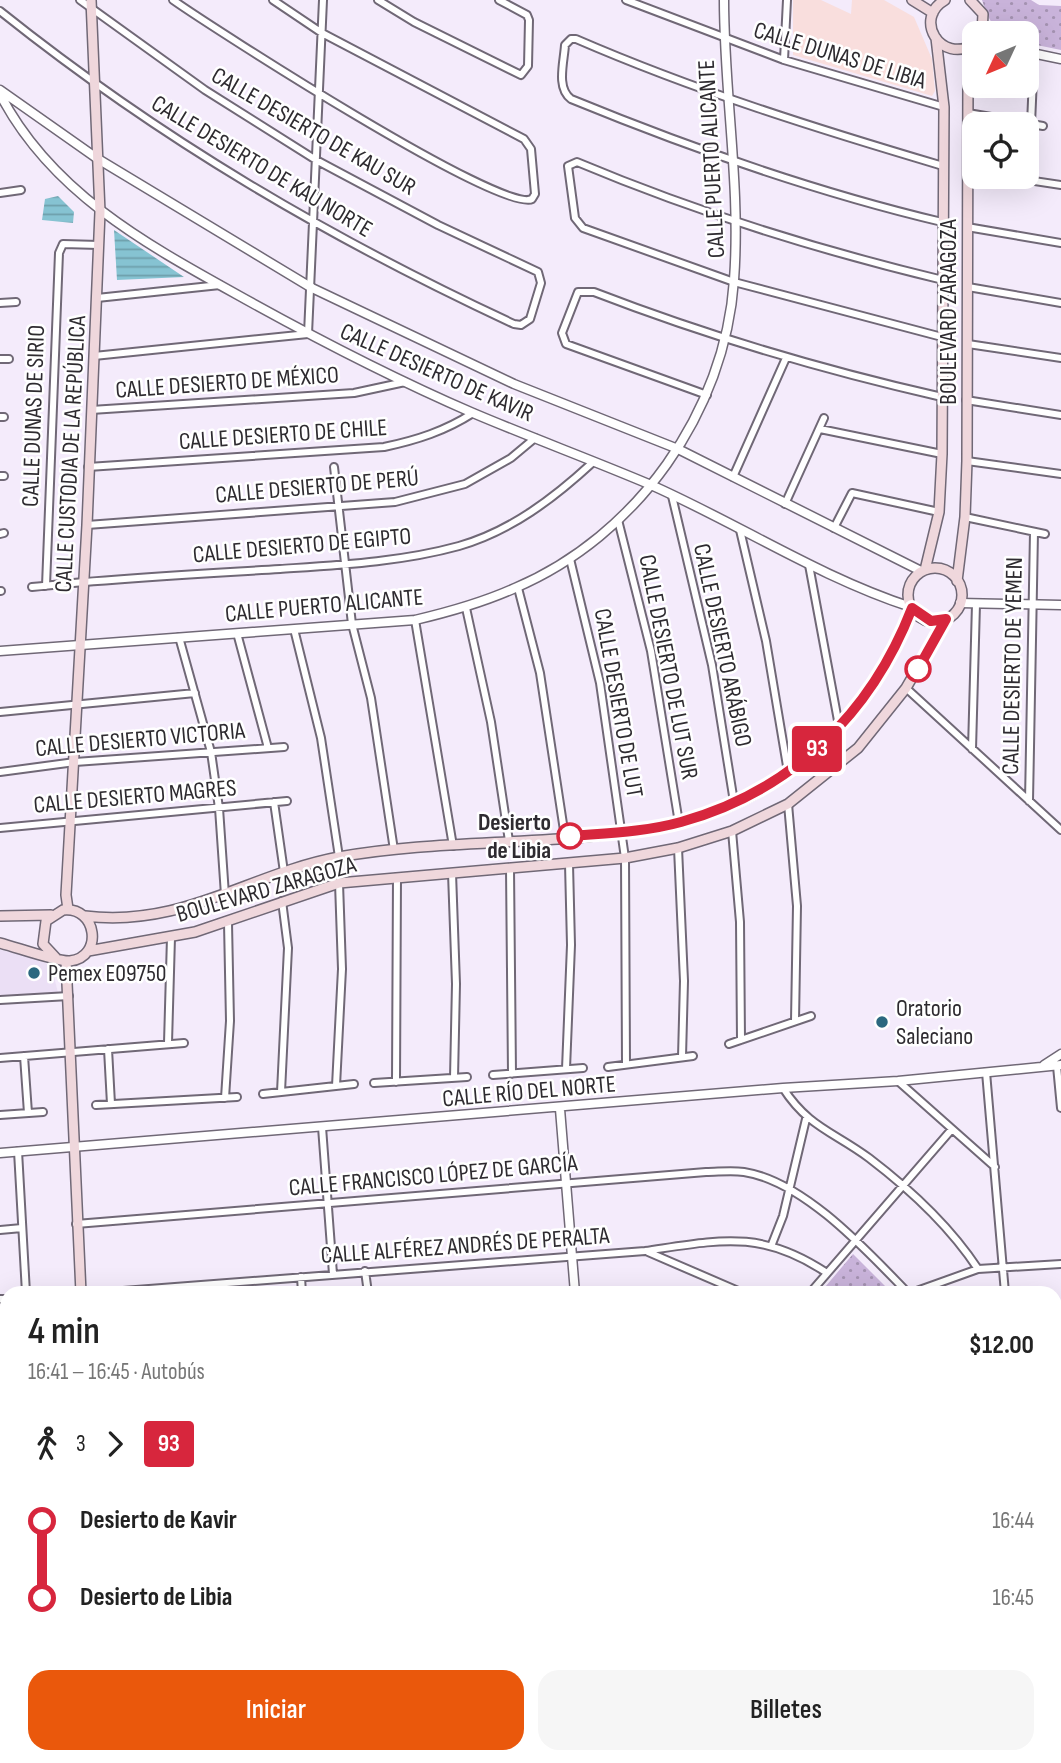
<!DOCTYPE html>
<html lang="es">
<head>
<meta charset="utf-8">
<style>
  body { margin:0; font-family:"Sofia Sans Condensed",sans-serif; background:#f6f6f6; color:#222; height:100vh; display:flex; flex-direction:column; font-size:26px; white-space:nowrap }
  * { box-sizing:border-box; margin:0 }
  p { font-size:23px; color:#767676 }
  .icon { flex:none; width:38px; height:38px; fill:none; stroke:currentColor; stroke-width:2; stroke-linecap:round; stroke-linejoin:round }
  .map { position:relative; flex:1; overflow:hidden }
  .panel { position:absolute; left:0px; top:1286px; width:1062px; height:478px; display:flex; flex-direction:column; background:#fff; border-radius:21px 21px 0 0; box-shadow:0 7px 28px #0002 }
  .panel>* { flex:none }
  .badge { padding:0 14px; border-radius:5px; font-size:24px; line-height:46px }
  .needle { width:46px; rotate:226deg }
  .tools { position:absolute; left:962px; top:21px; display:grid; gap:14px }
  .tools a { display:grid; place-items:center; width:77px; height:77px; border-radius:14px; background:#fff; box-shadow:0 7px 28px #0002; font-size:35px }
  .map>.badge { position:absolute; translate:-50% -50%; box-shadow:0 0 0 4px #fff }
  .legs { display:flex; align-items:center; gap:10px; height:77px; padding:0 28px; font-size:23px }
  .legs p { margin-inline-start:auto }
  .summary { display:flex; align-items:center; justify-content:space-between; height:119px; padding:0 28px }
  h1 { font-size:38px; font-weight:600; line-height:52px }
  .cta { display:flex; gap:14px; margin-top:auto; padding:14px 28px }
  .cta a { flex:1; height:80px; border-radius:21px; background:#ea580c; color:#fff; font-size:28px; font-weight:600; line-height:80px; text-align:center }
  .cta a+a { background:#f6f6f6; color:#222 }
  ul { padding:0 28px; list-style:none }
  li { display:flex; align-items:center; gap:24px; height:77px; font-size:26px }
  li i { display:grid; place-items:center; width:10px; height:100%; margin:0 9px; background:currentColor }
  li i::after { content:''; width:18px; height:18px; margin:-9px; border:5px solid; border-radius:50%; background:#fff }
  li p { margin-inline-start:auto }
  li:first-child i { background:linear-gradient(#0000 50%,currentColor 0) }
  li:last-child i { background:linear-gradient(currentColor 50%,#0000 0) }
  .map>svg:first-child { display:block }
  .built { fill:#ebdff5 }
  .education { fill:#f9dedd }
  .grass { fill:url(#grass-dots) }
  .water { fill:url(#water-rules) }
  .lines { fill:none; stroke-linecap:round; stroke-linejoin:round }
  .minor-casing { stroke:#706876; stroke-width:10 }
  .tertiary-casing { stroke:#706876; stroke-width:11 }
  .secondary-casing { stroke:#706876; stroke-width:12 }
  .minor { stroke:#fff; stroke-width:6 }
  .tertiary { stroke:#fff; stroke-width:8 }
  .secondary { stroke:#efd7dc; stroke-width:9 }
  .line-1-casing { stroke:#fff; stroke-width:16 }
  .line-1 { stroke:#d7263d; stroke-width:10 }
  .stop-1-dot { fill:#fff; stroke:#d7263d; stroke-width:3.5 }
  .poi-dot { fill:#2b687f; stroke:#fff; stroke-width:2.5 }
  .labels { text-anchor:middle; stroke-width:5; stroke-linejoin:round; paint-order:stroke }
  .street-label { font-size:24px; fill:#2e2b30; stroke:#fff }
  .stop-label { font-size:24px; font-weight:bold; fill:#2e2b30; stroke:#fff; text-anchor:end }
  .poi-label { font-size:24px; fill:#2e2b30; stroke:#fff; text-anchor:start }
</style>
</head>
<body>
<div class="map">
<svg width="1061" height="1763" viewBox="0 0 1061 1763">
  <defs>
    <pattern id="grass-dots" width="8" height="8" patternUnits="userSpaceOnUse" patternTransform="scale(1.75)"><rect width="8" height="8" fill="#c9b3da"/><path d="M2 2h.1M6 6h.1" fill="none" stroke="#a492b1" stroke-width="1.8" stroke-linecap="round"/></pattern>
    <pattern id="water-rules" width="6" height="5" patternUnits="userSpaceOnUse" patternTransform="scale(1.75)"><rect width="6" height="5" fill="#86c3d2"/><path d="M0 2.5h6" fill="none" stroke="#6e9fab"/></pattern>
  </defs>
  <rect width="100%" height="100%" fill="#f4ebfb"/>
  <!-- built -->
  <path class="built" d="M 0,950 L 37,957 L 52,968 L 58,993 L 0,997 Z"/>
  <!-- education -->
  <path class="education" d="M 793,0 L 821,0 L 851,14 L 852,0 L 884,0 L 914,17 L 932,59 L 935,91 L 932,96 L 793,55 Z"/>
  <!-- grass -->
  <path class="grass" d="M 982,0 L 1031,0 L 1039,5 L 1061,6 L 1061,50 L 1027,43 L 1027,33 C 996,33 992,30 982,0 Z
    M 853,1254 L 885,1286 L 870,1293 L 820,1293 Z"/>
  <!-- water -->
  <path class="water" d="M 58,196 L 74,212 L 73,223 L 42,220 L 45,199 Z
    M 114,230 L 184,277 L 117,280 Z"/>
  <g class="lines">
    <defs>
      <path id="minor" d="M 173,0 C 213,28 503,215 532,199 L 535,194 L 531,149 L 524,139 L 322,33 L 273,0
        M 378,0 L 414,22 L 521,75 L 528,66 L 529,20 L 527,15 L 499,0
        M 626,0 L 784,60 L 944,107
        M 0,11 C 160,139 329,238 514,324 L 521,325 L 530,319 L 541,283 L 538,272 L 438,225 L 316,160 L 205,90 L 80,0
        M 784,60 L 787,0
        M 968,113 L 1043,126
        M 1031,124 L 1034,54
        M 1008,177 L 1061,185
        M 0,193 L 21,190
        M 942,222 C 815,192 693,149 571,99 C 556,88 564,62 565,45 L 571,39 L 576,39 C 696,91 818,129 943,166
        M 967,227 L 1061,243
        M 968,287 L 1061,303
        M 97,298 L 220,285
        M 0,303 L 16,302
        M 942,337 L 734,282 L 583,228 L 575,218 L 568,166 L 577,162 C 696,212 818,250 943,280
        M 968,344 L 1061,358
        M 94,356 L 308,334 L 323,0
        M 0,359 L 9,359
        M 707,395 L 566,344 L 562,333 L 578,292 L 594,292 C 708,336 823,370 942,397
        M 966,400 L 1061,415
        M 91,410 L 354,393 L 405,382
        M 0,417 L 4,417
        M 820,429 L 942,454
        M 967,461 L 1061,474
        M 88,467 L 384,447 C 417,440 445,431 473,413
        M 334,467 L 352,624 L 371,698 L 394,850
        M 0,476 L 4,476
        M 733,477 L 786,358
        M 672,496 L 712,665 L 734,802
        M 785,504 L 824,418
        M 965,517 L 1045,534
        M 618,520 L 651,651 L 679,823
        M 87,525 L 395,502 L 465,484 L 511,458 L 535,438
        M 834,528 L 852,493 L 939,512
        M 740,530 L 766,641 L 788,772
        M 0,534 L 4,533
        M 570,559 L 600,683 L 625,858 L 626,1064
        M 809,565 L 839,726
        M 46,586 L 59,253 L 63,244 L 99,245
        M 32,587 C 114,578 197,574 280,569 C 340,565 401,562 459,546 C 511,531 554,498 592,463
        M 518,588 L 540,673 L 565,837
        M 0,591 L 1,591
        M 466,608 L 491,722 L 509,841
        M 415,620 L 453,846
        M 294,629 L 321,738 L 339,857
        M 237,633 L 268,748
        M 179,637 L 211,752 L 219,808 L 225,895
        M 906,688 L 1061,830
        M 0,712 L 195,693
        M 972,749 L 976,604
        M 0,772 L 75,762 L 284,747
        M 1029,801 L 1034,532
        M 274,802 L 284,872
        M 788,804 L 797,906 L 795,1021
        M 0,828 L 287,801
        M 732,831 L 740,922 L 741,1040
        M 678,848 L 684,981 L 682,1057
        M 510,869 L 512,1074
        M 452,873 L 456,984 L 454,1078
        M 0,1000 L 69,996
        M 168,1043 L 171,937
        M 729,1044 L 811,1016
        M 108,1049 L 111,1104
        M 24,1056 L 28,1113
        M 0,1058 L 184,1043
        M 1057,1066 L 1061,1108
        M 608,1067 L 693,1056
        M 566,1069 L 571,945 L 569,864
        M 986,1072 L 1005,1293
        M 493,1075 L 583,1068
        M 898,1081 L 995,1167
        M 396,1082 L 397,877
        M 374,1083 L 467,1077
        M 336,1086 L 342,969 L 339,883
        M 783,1088 C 808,1127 834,1132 869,1158 C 911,1190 949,1225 978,1269
        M 281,1092 L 288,948 L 282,901
        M 263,1094 L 354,1084
        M 225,1098 L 230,1021 L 228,923
        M 96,1105 L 237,1097
        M 0,1115 L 43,1112
        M 322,1127 L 333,1274
        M 18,1151 L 26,1293
        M 76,1224 L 706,1172 C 718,1172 731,1170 744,1172 C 804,1181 868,1252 908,1293
        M 0,1230 L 22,1228
        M 772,1244 L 783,1216 L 806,1119
        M 648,1252 L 743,1293
        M 365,1271 L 368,1293
        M 301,1277 L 302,1293
        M 97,1293 L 645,1251 C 720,1240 761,1229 827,1273
        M 810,1293 L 952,1129
        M 911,1293 L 978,1269 L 1061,1264
        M 0,1299 L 7,1299
        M 0,1369 L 7,1368
        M 0,1443 L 7,1442
        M 1055,1747 L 1061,1751
        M 62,1757 L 63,1763
        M 225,1757 L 234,1763
        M 354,1757 L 362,1763
        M 475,1757 L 484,1763
        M 595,1757 L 604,1763
        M 720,1757 L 729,1763
        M 843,1757 L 852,1763
        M 169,1763 L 199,1757
        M 794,1763 L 799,1757
        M 877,1763 L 881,1757
        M 966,1763 L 969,1757"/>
      <path id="tertiary" d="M 1027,52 L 1061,59
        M 0,90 L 98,159 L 312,288 L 514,384 L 678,449 L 921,571
        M 0,94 C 50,191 144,243 236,294 C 313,337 392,378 473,413 C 532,438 592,460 651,485 C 739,524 819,577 911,607
        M 960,603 L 1061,605
        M 0,651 L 415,620 C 449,612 482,603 515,588 C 637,536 725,412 734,280 C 741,186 724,94 724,0
        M 1044,1065 L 1061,1054
        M 560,1109 L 575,1293
        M 0,1153 L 783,1088 L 898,1081 L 1061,1065
        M 1055,1679 L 1061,1671
        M 507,1763 L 512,1757
        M 998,1763 L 1002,1757"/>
      <path id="secondary" d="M 912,0 L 933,13
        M 945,0 C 913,18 940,65 975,44
        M 970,0 L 983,14 L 982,33
        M908 595a27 27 0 1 1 54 0a27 27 0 1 1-54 0Z
        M 925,570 L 939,512 L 942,454 L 944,107 L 936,38
        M 957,581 L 965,517 L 967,461 L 968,70 L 974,45
        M 68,909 L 66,895 L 87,525 L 100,212 L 91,0
        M 0,916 L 51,915
        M 85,916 C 183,928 249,874 339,857 C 450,837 566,848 676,823 C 788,799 871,712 912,608
        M 0,943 C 16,947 57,962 70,961 C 104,957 97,906 63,910 L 46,921 L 43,944 L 56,958
        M 88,951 L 195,932 L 339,883 L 625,858 L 678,848 L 732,831 L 788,804 L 858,748 L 906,688 L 946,619
        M 66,961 L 81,1293
        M 1055,1498 L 1061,1498
        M 1055,1510 L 1061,1510
        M 0,1581 L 7,1580
        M 0,1593 L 7,1593
        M 96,1763 L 98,1757"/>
    </defs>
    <!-- minor casing -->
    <use href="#minor" class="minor-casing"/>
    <!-- tertiary casing -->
    <use href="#tertiary" class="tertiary-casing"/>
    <!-- secondary casing -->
    <use href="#secondary" class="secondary-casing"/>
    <!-- minor -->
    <use href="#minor" class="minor"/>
    <!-- tertiary -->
    <use href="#tertiary" class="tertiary"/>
    <!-- secondary -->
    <use href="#secondary" class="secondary"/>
  </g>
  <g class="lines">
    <defs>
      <path id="line-1" d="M 570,836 C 607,833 645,832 681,822 C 792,791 871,714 912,608 L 931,621 L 946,619 L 918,669"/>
    </defs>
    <!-- line-1 casing -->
    <use href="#line-1" class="line-1-casing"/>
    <!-- line-1 -->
    <use href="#line-1" class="line-1"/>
  </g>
  <!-- markers -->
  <g class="stop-1-dot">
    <circle cx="918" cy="669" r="12"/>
    <circle cx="570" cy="836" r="12"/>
  </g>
  <g class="poi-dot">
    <circle cx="34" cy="973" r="7"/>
    <circle cx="882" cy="1022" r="7"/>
  </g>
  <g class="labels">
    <!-- street labels -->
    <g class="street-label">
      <text transform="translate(840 55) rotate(17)" y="8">CALLE DUNAS DE LIBIA</text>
      <text transform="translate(314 131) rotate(30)" y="8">CALLE DESIERTO DE KAU SUR</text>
      <text transform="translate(711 159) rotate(-93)" y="8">CALLE PUERTO ALICANTE</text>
      <text transform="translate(262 166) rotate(31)" y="8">CALLE DESIERTO DE KAU NORTE</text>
      <text transform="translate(948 312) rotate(-90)" y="8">BOULEVARD ZARAGOZA</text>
      <text transform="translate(437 372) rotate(24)" y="8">CALLE DESIERTO DE KAVIR</text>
      <text transform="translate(227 382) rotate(-4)" y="8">CALLE DESIERTO DE MÉXICO</text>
      <text transform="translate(33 416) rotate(-88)" y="8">CALLE DUNAS DE SIRIO</text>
      <text transform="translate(283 434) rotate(-4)" y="8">CALLE DESIERTO DE CHILE</text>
      <text transform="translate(70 454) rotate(-87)" y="8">CALLE CUSTODIA DE LA REPÚBLICA</text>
      <text transform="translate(317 486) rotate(-5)" y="8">CALLE DESIERTO DE PERÚ</text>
      <text transform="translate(302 545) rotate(-5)" y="8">CALLE DESIERTO DE EGIPTO</text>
      <text transform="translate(324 605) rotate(-5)" y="8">CALLE PUERTO ALICANTE</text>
      <text transform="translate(723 645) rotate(78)" y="8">CALLE DESIERTO ARÁBIGO</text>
      <text transform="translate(1012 666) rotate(-89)" y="8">CALLE DESIERTO DE YEMEN</text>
      <text transform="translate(669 667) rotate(79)" y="8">CALLE DESIERTO DE LUT SUR</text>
      <text transform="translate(619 703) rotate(80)" y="8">CALLE DESIERTO DE LUT</text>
      <text transform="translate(140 739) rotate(-5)" y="8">CALLE DESIERTO VICTORIA</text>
      <text transform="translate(135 796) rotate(-5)" y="8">CALLE DESIERTO MAGRES</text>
      <text transform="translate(266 889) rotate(-16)" y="8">BOULEVARD ZARAGOZA</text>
      <text transform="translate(529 1091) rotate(-5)" y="8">CALLE RÍO DEL NORTE</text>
      <text transform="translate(433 1175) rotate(-5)" y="8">CALLE FRANCISCO LÓPEZ DE GARCÍA</text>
      <text transform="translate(465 1245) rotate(-4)" y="8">CALLE ALFÉREZ ANDRÉS DE PERALTA</text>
    </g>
    <!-- stop labels -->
    <g class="stop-label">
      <text x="551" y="830">Desierto<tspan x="551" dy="28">de Libia</tspan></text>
    </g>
    <!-- poi labels -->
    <g class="poi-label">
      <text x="48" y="981">Pemex E09750</text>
      <text x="896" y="1016">Oratorio<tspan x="896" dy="28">Saleciano</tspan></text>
    </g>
  </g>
</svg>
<div class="tools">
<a><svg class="needle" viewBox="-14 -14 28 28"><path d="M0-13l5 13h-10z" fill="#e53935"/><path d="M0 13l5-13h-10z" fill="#767676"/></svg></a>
<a><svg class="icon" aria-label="locate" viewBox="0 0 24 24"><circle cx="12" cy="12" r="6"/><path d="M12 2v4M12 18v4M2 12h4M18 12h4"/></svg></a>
</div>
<b class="badge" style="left:817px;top:749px;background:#d7263d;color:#fff">93</b>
<section class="panel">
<div class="summary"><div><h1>4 min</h1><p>16:41 – 16:45 · Autobús</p></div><b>$12.00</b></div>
<div class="legs"><svg class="icon" aria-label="walk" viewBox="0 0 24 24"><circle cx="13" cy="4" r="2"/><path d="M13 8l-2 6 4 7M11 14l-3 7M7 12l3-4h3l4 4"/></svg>3<svg class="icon" aria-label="forward" viewBox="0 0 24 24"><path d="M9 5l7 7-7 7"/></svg><b class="badge" style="background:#d7263d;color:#fff">93</b></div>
<ul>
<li><i style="color:#d7263d"></i><b>Desierto de Kavir</b><p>16:44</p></li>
<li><i style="color:#d7263d"></i><b>Desierto de Libia</b><p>16:45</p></li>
</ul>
<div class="cta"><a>Iniciar</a><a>Billetes</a></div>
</section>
</div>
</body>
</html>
